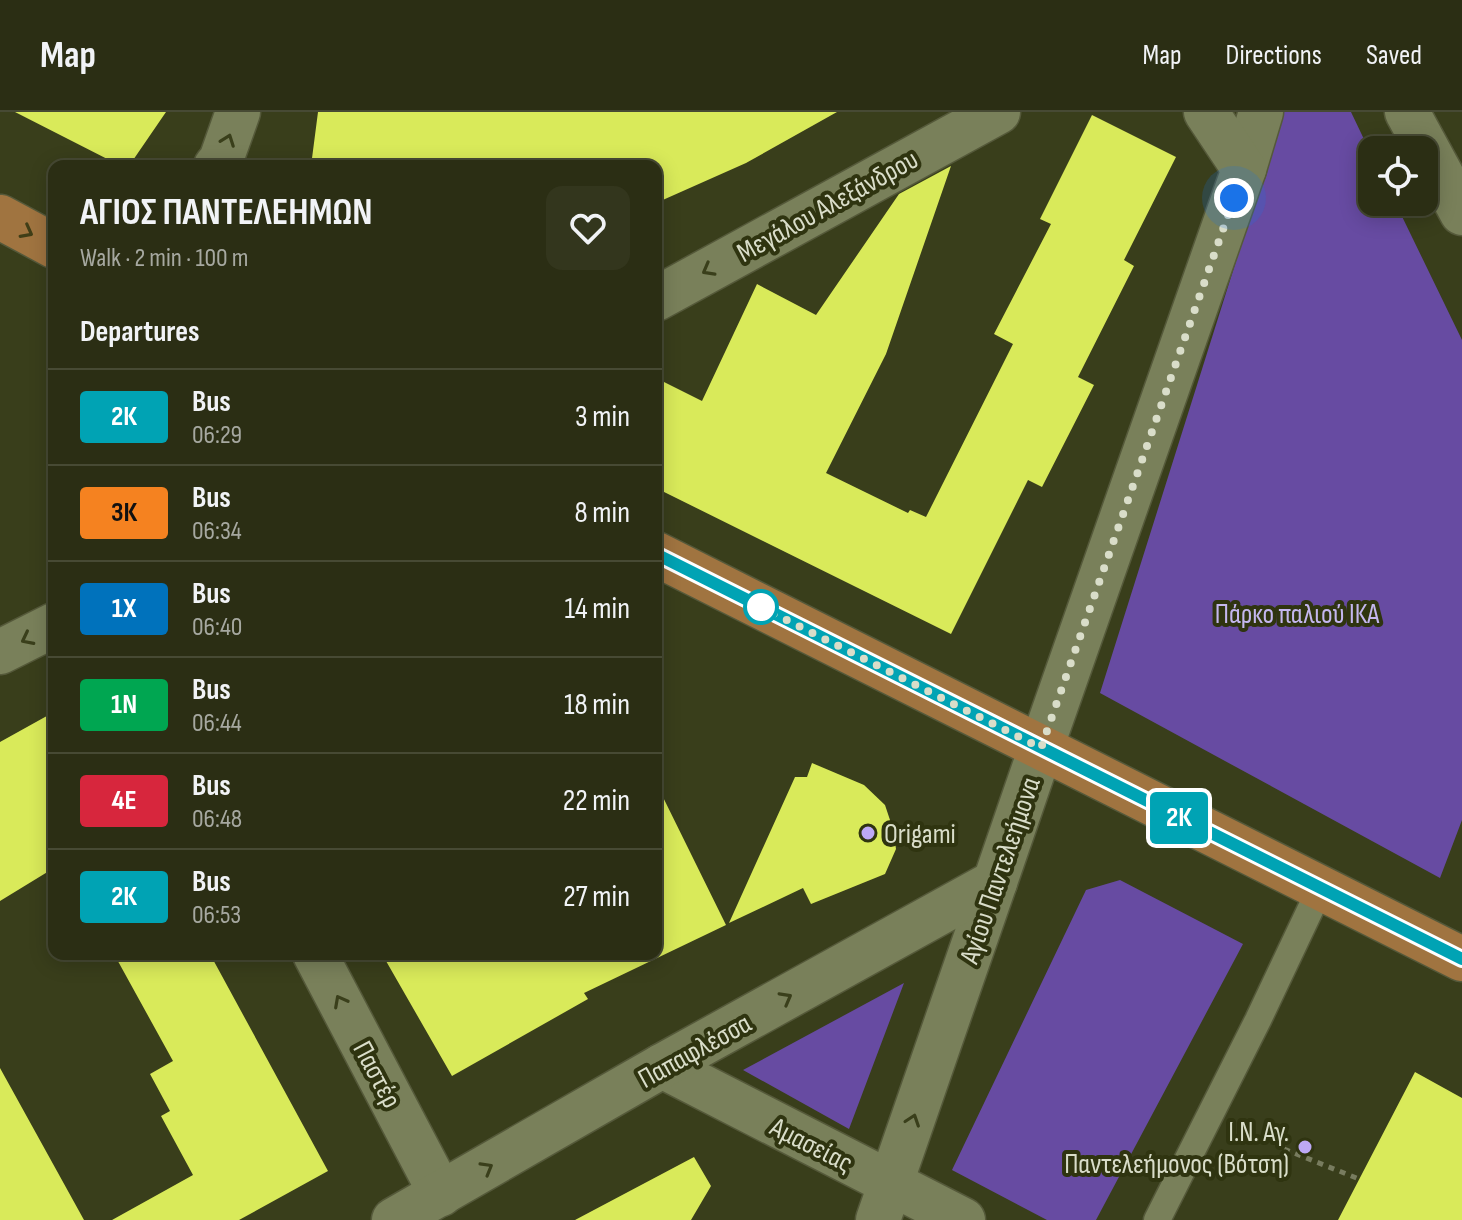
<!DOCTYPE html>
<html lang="en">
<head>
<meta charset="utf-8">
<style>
  body { margin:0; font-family:"Sofia Sans Condensed",sans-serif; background:#33361d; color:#f1f3f6; height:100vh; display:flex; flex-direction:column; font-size:30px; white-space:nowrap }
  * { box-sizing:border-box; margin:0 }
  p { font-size:26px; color:#a6a8a0 }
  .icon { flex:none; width:44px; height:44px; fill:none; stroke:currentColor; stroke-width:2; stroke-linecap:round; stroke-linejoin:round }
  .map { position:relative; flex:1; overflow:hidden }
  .side { position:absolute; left:48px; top:48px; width:614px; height:800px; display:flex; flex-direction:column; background:#2b2e14; border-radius:16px; box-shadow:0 4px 20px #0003,0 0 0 2px #474a34 }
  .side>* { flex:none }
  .badge { padding:0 16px; border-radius:6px; font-size:28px; line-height:52px }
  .tools { position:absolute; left:1358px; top:24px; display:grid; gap:16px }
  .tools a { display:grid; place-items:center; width:80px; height:80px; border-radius:16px; background:#2b2e14; box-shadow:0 4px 20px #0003,0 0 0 2px #474a34; font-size:40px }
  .you { position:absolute; width:40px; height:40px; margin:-20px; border:6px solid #fff; border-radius:50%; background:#1a73e8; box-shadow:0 0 0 12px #1a73e833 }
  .map>.badge { position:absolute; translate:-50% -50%; box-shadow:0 0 0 4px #fff }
  h2 { padding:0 32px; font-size:30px; line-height:72px }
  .round { display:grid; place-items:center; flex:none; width:84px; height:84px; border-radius:16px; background:#33361d }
  .overview { display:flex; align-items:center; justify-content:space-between; height:136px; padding:0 32px }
  h1 { font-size:38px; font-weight:700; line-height:60px }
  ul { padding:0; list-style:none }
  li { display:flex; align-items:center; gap:24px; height:96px; padding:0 32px; border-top:2px solid #474a34 }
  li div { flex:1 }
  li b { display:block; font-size:30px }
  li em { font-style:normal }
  li .badge { min-width:88px; font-weight:700; text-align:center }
  header { display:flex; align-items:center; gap:48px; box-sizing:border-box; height:112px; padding:0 40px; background:#2b2e14; border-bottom:2px solid #474a34 }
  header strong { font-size:38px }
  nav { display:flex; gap:44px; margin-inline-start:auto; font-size:28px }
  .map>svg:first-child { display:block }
  .green { fill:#674ba2 }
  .building { fill:#d9ea5a }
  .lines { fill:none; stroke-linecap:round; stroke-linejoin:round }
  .service-casing { stroke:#55593a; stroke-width:29 }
  .minor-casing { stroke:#55593a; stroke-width:47 }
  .tertiary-casing { stroke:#55593a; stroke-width:47 }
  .secondary-casing { stroke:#55593a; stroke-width:47 }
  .primary-casing { stroke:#55593a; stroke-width:47 }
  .path { stroke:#787c5f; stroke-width:5; stroke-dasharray:6 6; stroke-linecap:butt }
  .service { stroke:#79805a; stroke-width:26 }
  .minor { stroke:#79805a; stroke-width:44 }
  .tertiary { stroke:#79805a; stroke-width:44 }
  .secondary { stroke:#79805a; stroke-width:44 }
  .primary { stroke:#a07440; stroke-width:44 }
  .oneway { stroke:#3a3f1b }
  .oneway2 { stroke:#403e17 }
  .line-casing { stroke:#fff; stroke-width:18 }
  .line { stroke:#00a3b4; stroke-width:12 }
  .walk { stroke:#d9ddc9; stroke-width:8; stroke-dasharray:0 14.4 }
  .stop-dot { fill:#fff; stroke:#00a3b4; stroke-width:4 }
  .poi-dot { fill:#bda9f5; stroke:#2f3410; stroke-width:3 }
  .labels { text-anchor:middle; stroke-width:8; stroke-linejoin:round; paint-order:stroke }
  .street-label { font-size:28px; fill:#d9ddc9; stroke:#2f3410 }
  .park-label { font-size:28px; fill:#c4b7ef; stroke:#2f3410 }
  .poi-label { font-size:28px; fill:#d9ddc9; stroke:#2f3410; text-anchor:start }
</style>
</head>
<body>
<header>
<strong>Map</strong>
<nav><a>Map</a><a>Directions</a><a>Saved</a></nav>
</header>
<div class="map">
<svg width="1462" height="1108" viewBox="0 0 1462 1108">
  <rect width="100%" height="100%" fill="#393e1b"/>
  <!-- green -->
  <path class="green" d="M 1283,0 L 1351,0 L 1372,44 L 1372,90 L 1395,90 L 1462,228 L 1462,708 L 1440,766 L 1100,581 Z
    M 1120,768 L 1243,832 L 1096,1108 L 1047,1108 L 952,1058 L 1086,778 Z
    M 904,871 L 849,1017 L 743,958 Z"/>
  <!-- building -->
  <path class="building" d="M 15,0 L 166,0 L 129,54 L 121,54 Z
    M 318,0 L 837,0 L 746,51 L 656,91 L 656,54 L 311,54 Z
    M 1092,3 L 1176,45 L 1124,148 L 1134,154 L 1078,265 L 1094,273 L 1042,375 L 1028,368 L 951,522 L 656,376 L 656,266 L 702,289 L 757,172 L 816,203 L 899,82 L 951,54 L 886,242 L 826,361 L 908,401 L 910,398 L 926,405 L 1013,232 L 994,222 L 1051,112 L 1040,107 Z
    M 54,600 L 54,756 L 0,789 L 0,630 Z
    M 812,651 L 864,673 L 885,693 L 893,717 L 896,737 L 885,762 L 811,792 L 803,776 L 729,811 L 795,665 L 807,665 Z
    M 656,671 L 726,813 L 584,881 L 588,887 L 452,964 L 382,842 L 656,842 Z
    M 114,842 L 210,842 L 328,1059 L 239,1108 L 112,1108 L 193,1063 L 161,1004 L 170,999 L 150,962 L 173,949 Z
    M 0,956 L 84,1108 L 0,1108 Z
    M 1415,960 L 1462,986 L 1462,1108 L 1338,1108 Z
    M 694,1045 L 711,1074 L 691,1108 L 575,1108 Z"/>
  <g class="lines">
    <defs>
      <path id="service" d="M 1157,1108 L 1258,908 L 1320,777"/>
      <path id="minor" d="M 1407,0 L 1462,101
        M 216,54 L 221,48 L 238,0
        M 1041,636 L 1244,57 L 1261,0
        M 315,842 L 441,1082
        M 662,954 L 963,1108
        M 878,1108 L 995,770"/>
      <path id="tertiary" d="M 394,1108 L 662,954 L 995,770 L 1041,636"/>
      <path id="secondary" d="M 1206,0 L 1244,57
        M 656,187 L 998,0
        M 0,540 L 54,513"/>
      <path id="primary" d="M 0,105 L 54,134
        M 656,442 L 1462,847"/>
    </defs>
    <!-- service casing -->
    <use href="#service" class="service-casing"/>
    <!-- minor casing -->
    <use href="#minor" class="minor-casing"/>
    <!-- tertiary casing -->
    <use href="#tertiary" class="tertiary-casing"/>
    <!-- secondary casing -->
    <use href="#secondary" class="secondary-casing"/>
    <!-- primary casing -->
    <use href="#primary" class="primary-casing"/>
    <!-- path -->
    <path class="path" d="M 1284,1037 L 1359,1067"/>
    <!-- service -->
    <use href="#service" class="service"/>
    <!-- minor -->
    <use href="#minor" class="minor"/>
    <!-- tertiary -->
    <use href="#tertiary" class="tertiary"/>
    <!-- secondary -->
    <use href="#secondary" class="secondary"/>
    <!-- primary -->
    <use href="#primary" class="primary"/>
  </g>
  <!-- one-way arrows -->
  <defs><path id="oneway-chevron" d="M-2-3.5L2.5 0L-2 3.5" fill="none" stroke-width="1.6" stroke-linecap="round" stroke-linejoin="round" transform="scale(2)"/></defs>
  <g class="oneway">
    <use href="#oneway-chevron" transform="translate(228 28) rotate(-70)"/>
    <use href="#oneway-chevron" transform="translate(708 158) rotate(151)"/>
    <use href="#oneway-chevron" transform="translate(27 527) rotate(153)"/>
    <use href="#oneway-chevron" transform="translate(786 886) rotate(-29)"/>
    <use href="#oneway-chevron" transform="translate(340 889) rotate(-118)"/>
    <use href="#oneway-chevron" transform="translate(913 1008) rotate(-71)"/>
    <use href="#oneway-chevron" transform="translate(487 1056) rotate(-30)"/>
  </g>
  <use class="oneway2" href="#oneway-chevron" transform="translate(27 120) rotate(28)"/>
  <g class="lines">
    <defs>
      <path id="line" d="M 656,442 L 1462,847"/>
    </defs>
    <!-- line casing -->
    <use href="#line" class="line-casing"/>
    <!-- line -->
    <use href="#line" class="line"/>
    <!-- walk -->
    <path class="walk" d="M 761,495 L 1041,636 L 1234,86"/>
  </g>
  <!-- markers -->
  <circle class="stop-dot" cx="761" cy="495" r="16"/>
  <g class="poi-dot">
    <circle cx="868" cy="721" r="8"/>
    <circle cx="1305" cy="1035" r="8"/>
  </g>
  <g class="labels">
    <!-- street labels -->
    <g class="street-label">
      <text transform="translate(827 93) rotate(-29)" y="10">Μεγάλου Αλεξάνδρου</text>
      <text transform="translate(999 758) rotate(-71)" y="10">Αγίου Παντελεήμονα</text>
      <text transform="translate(694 938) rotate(-29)" y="10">Παπαφλέσσα</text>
      <text transform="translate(378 962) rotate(62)" y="10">Παστέρ</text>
      <text transform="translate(812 1032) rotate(27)" y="10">Αμασείας</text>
    </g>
    <!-- park labels -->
    <g class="park-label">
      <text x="1297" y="511">Πάρκο παλιού ΙΚΑ</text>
    </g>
    <!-- poi labels -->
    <g class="poi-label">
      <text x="884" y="731">Origami</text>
      <text x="1289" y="1029" text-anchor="end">Ι.Ν. Αγ.<tspan x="1289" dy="32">Παντελεήμονος (Βότση)</tspan></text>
    </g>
  </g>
</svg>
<div class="tools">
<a><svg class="icon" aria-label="locate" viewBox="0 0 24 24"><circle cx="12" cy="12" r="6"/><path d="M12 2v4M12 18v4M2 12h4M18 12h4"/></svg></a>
</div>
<div class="you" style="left:1234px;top:86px"></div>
<b class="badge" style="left:1179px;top:706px;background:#00a3b4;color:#fff">2Κ</b>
<section class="side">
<div class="overview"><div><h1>ΑΓΙΟΣ ΠΑΝΤΕΛΕΗΜΩΝ</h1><p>Walk · 2 min · 100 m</p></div><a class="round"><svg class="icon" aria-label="heart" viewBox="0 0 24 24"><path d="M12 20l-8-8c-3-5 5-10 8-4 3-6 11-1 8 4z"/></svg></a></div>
<h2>Departures</h2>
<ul>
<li><span class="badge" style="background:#00a3b4;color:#fff">2Κ</span><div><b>Bus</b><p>06:29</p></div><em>3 min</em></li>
<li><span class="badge" style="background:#f58220;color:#111">3Κ</span><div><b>Bus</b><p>06:34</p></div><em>8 min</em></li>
<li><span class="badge" style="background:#0072bc;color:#fff">1Χ</span><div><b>Bus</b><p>06:40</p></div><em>14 min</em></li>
<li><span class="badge" style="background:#00a651;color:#fff">1Ν</span><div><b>Bus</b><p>06:44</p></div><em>18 min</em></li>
<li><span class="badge" style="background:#d7263d;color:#fff">4Ε</span><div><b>Bus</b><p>06:48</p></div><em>22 min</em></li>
<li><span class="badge" style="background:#00a3b4;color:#fff">2Κ</span><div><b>Bus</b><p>06:53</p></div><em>27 min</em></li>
</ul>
</section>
</div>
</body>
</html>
